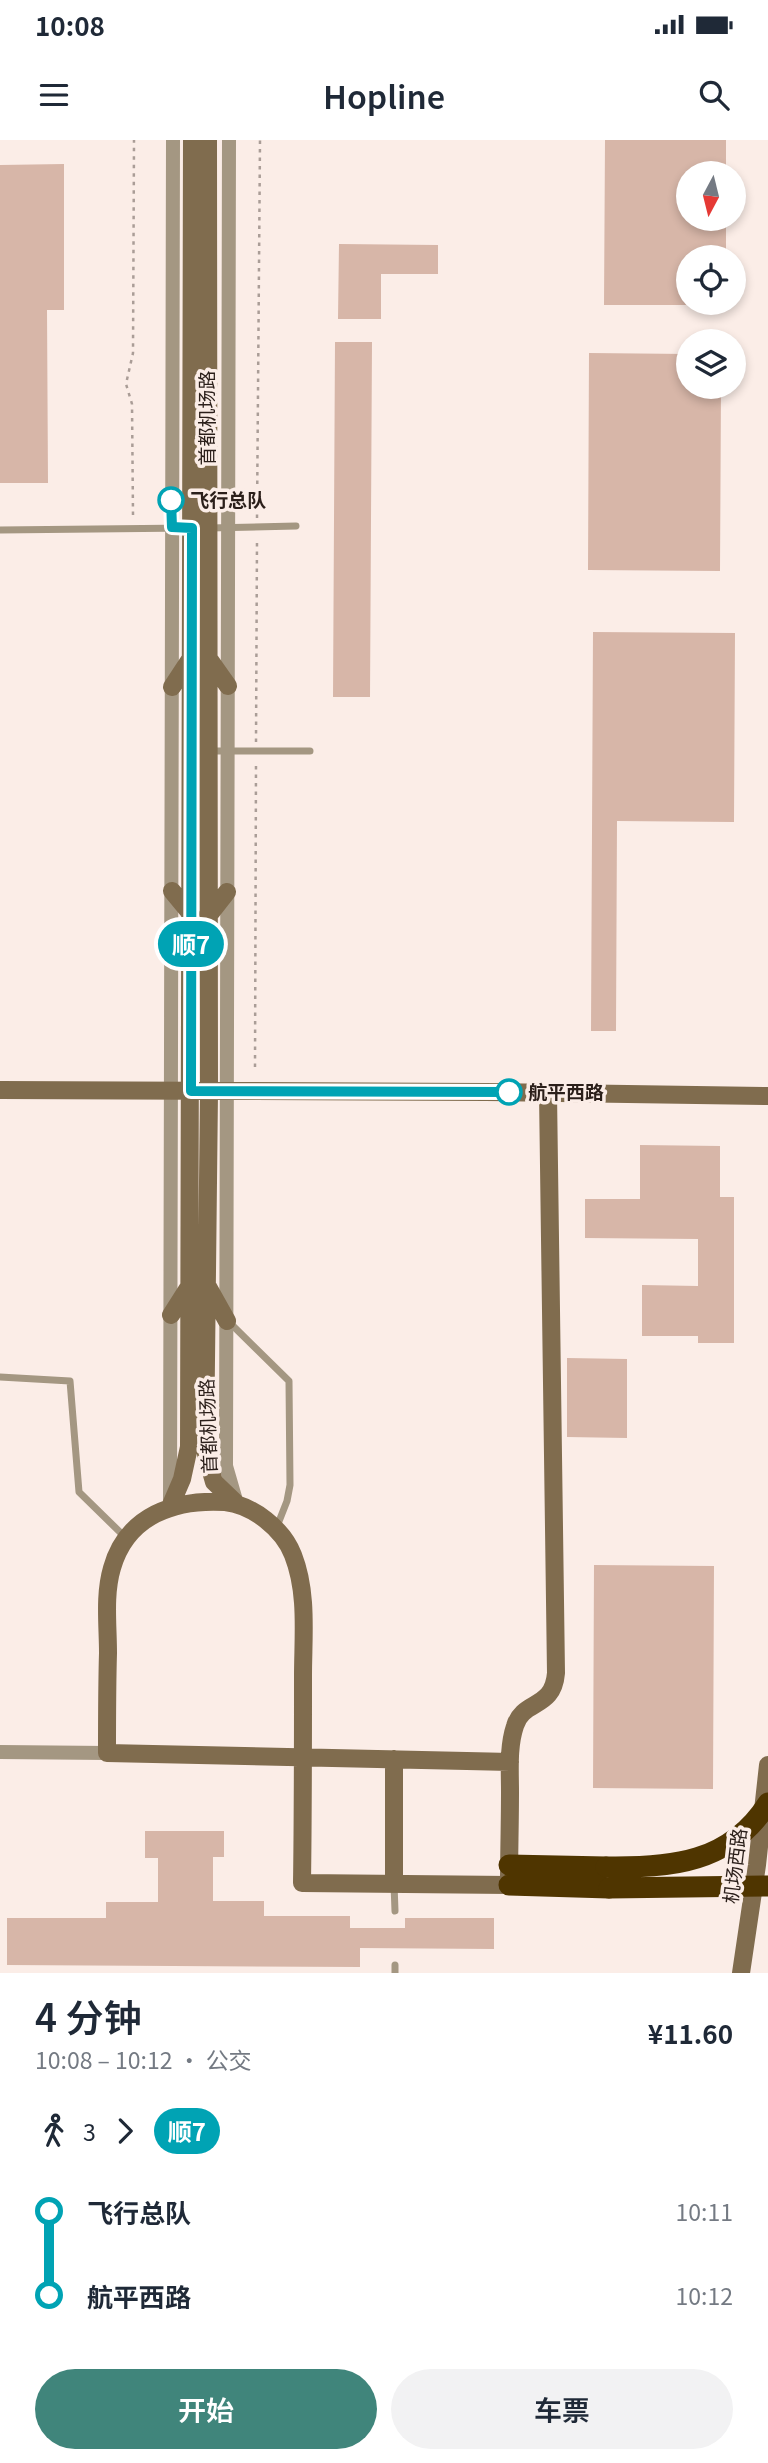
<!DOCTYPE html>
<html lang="zh">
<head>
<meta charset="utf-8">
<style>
  body { margin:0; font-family:Georgia,"Noto Sans SC",serif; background:#f2f2f3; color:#1f2937; height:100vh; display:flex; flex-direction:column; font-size:26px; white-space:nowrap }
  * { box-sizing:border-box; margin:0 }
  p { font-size:23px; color:#747a83 }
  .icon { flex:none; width:38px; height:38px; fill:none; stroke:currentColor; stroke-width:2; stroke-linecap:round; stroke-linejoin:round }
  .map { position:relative; height:1833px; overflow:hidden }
  .sheet { display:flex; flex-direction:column; background:#fff; flex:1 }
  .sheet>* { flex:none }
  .badge { padding:0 14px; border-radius:23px; font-size:24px; line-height:46px }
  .needle { width:46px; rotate:187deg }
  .fabs { position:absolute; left:676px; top:21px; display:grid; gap:14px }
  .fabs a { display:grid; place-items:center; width:70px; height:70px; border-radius:50%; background:#fff; box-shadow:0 4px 10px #0003; font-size:35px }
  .map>.badge { position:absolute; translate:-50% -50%; box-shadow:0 0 0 4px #fff }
  .legs { display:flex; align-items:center; gap:10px; height:77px; padding:0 35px; font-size:23px }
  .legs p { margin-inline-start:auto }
  .headline { display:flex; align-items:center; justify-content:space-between; height:119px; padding:0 35px }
  h1 { font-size:38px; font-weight:600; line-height:52px }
  .action { display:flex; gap:14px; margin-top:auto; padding:14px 35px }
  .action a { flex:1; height:80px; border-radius:42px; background:#40857b; color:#fff; font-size:28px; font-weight:600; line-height:80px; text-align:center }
  .action a+a { background:#f2f2f3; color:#1f2937 }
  ul { padding:0 35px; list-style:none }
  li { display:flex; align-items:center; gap:24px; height:84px; font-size:26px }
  li i { display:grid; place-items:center; width:10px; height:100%; margin:0 9px; background:currentColor }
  li i::after { content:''; width:18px; height:18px; margin:-9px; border:5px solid; border-radius:50%; background:#fff }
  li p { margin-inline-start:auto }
  li:first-child i { background:linear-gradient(#0000 50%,currentColor 0) }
  li:last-child i { background:linear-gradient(currentColor 50%,#0000 0) }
  .status { display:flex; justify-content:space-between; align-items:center; height:49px; padding:0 35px; background:#fff; direction:ltr }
  .status svg { height:19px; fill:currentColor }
  header { display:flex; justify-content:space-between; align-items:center; height:91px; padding:0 35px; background:#fff; font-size:32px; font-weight:600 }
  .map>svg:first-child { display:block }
  .building { fill:#d7b6a8 }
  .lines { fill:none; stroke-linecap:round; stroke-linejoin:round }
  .path { stroke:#aa9d97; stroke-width:2.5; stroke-dasharray:3.5 5; stroke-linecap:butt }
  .lane { stroke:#a49782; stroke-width:7 }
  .street { stroke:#a49782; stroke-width:14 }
  .secondary { stroke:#806c4e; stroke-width:18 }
  .highway { stroke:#4f3500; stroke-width:21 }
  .highway-bridge { stroke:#4f3500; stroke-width:21 }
  .line-1-casing { stroke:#fff; stroke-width:16 }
  .line-1 { stroke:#00a3b4; stroke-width:10 }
  .stop-1-dot { fill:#fff; stroke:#00a3b4; stroke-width:3.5 }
  .labels { text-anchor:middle; stroke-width:7; stroke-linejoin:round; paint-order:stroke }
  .street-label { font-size:19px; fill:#2b1f1a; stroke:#fbede7 }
  .stop-label { font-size:19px; font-weight:bold; fill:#2b1f1a; stroke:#fbede7; text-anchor:start }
</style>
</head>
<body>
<div class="status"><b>10:08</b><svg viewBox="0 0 49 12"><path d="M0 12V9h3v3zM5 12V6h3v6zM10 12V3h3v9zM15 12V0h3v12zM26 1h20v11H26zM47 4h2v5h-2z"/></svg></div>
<header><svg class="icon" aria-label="menu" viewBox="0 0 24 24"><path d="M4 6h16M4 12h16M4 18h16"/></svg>Hopline<svg class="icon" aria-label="search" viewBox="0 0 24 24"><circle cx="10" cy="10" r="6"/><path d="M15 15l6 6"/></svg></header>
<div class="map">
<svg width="768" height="1833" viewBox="0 0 768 1833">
  <rect width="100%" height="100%" fill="#fbede7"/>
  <!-- building -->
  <path class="building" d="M 605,0 L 726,0 L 726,33 L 688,33 L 688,79 L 726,79 L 726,117 L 688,117 L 688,165 L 604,165 Z
    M 64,24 L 64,170 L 47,170 L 48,343 L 0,343 L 0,25 Z
    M 339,104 L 438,105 L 438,134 L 381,134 L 381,179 L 338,179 Z
    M 335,202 L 372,202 L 370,557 L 333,557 Z
    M 589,213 L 688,214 L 688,247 L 721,247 L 720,431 L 588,430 Z
    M 593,492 L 735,493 L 734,682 L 617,681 L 616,891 L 591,891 Z
    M 640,1005 L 720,1006 L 720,1057 L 734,1057 L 734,1203 L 698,1203 L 698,1196 L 642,1196 L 642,1145 L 698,1146 L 698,1099 L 585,1098 L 585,1059 L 640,1059 Z
    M 567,1218 L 627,1219 L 627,1298 L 567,1297 Z
    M 594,1425 L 714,1426 L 713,1649 L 593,1648 Z
    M 145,1691 L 224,1691 L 224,1717 L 213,1717 L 213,1761 L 264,1761 L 264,1776 L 350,1776 L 350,1788 L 405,1788 L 405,1778 L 494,1778 L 494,1809 L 360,1808 L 360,1827 L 7,1825 L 7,1778 L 106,1778 L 106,1762 L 158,1762 L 158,1718 L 145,1718 Z"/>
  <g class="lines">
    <!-- path -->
    <path class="path" d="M 133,375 L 132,264 L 126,244 L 133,213 L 134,0
      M 257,378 L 260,0
      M 256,602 L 257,398
      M 255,927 L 256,622"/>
    <!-- lane -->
    <path class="lane" d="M 209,388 L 296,386
      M 0,390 L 190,388
      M 209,611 L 310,611
      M 228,1181 L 289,1241 L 290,1345 L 287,1361 L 276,1389
      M 0,1237 L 70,1241 L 79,1352 L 126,1398
      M 394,1744 L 395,1771
      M 395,1833 L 395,1825"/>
    <!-- street -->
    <path class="street" d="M 229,0 L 226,1326 L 237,1364
      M 170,1362 L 173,0
      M 0,1612 L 107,1613"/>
    <!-- secondary -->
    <path class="secondary" d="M 208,0 L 209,952 L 205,1310 L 214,1342 L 237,1364
      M 209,519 L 228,546
      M 172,547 L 191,518
      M 172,751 L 191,774
      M 209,775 L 227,752
      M 0,950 L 485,952 L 768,956
      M 208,1147 L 227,1181
      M 171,1175 L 190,1145
      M 170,1367 L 182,1339 L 189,1307 L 192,0
      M 510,1622 C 376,1618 242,1616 107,1613 C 107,1580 107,1546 108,1513 C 108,1485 104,1455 112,1428 C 127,1375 175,1359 225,1362 C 253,1365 283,1389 293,1415 C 308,1453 303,1496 303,1536 C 303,1605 303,1674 302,1743 L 509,1745 C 509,1714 510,1683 510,1652 C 510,1630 508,1607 515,1586 C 523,1559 553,1570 556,1533 L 548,953
      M 394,1744 L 394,1619
      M 741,1833 L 757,1725 L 768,1625"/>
    <!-- highway -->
    <path class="highway" d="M 509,1725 L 606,1727
      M 509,1745 L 609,1748"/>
    <!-- highway-bridge -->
    <path class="highway-bridge" d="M 606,1727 C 671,1728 730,1723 768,1663
      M 609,1748 L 768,1746"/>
  </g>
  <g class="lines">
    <defs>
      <path id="line-1" d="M 171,360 L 172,387 L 192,388 L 191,951 L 509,952"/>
    </defs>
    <!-- line-1 casing -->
    <use href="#line-1" class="line-1-casing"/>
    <!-- line-1 -->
    <use href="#line-1" class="line-1"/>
  </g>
  <!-- markers -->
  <g class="stop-1-dot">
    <circle cx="171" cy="360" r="12"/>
    <circle cx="509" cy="952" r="12"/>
  </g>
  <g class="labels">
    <!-- street labels -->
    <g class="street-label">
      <text transform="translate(207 278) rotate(-90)" y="7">首都机场路</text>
      <text transform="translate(208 1286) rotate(-92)" y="7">首都机场路</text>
      <text transform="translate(735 1726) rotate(-83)" y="7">机场西路</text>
    </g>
    <!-- stop labels -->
    <g class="stop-label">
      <text x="190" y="367">飞行总队</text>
      <text x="528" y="959">航平西路</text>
    </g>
  </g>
</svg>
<div class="fabs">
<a><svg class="needle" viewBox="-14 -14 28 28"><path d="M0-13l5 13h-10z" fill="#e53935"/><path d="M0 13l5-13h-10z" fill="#747a83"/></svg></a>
<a><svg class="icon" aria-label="locate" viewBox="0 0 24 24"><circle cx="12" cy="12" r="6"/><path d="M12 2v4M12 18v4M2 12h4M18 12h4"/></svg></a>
<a><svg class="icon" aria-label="layers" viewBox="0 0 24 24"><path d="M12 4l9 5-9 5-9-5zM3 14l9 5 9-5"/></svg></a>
</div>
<b class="badge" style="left:191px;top:804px;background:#00a3b4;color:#fff">顺7</b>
</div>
<section class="sheet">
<div class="headline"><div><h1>4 分钟</h1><p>10:08 – 10:12 · 公交</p></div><b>¥11.60</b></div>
<div class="legs"><svg class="icon" aria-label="walk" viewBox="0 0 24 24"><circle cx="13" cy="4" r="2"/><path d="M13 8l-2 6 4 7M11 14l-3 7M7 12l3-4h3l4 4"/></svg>3<svg class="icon" aria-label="forward" viewBox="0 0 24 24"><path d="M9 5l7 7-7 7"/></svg><b class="badge" style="background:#00a3b4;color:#fff">顺7</b></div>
<ul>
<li><i style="color:#00a3b4"></i><b>飞行总队</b><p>10:11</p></li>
<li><i style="color:#00a3b4"></i><b>航平西路</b><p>10:12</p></li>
</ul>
<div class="action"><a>开始</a><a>车票</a></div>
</section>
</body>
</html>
